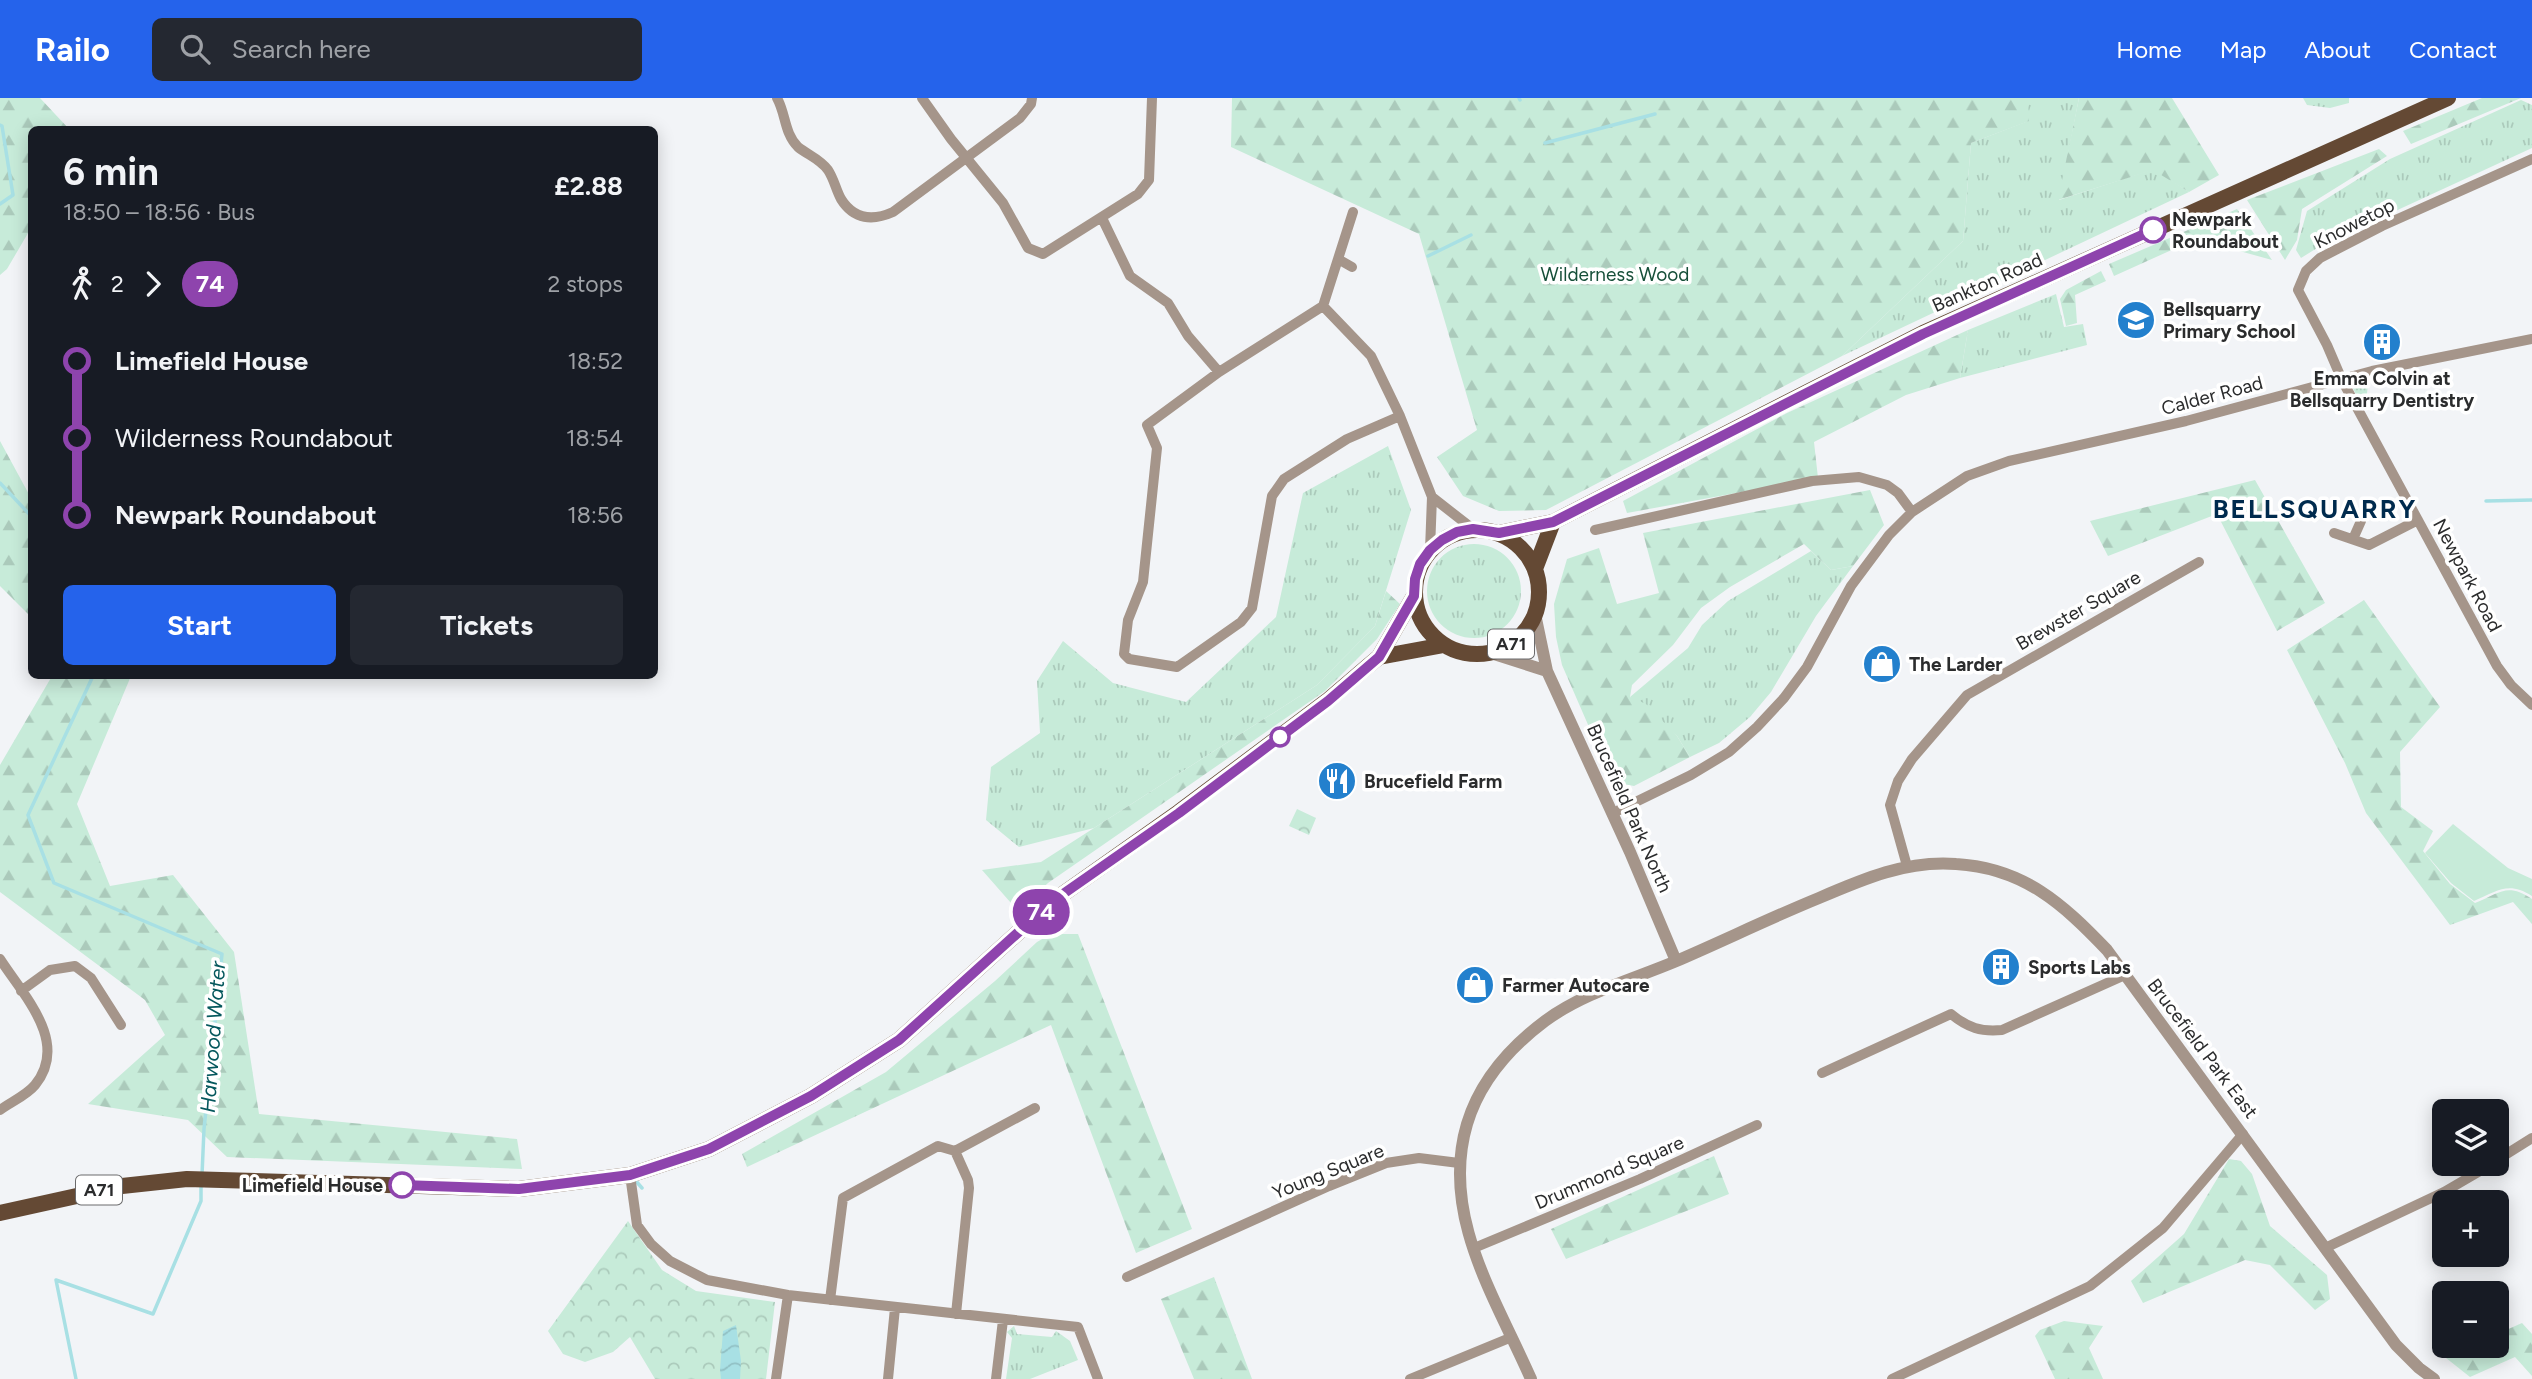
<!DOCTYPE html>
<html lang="en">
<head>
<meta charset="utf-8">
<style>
  body { margin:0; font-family:Figtree,sans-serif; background:#242831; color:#f1f3f6; height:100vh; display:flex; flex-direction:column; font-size:26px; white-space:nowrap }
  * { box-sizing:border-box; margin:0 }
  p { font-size:23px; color:#9ea1a6 }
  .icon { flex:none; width:38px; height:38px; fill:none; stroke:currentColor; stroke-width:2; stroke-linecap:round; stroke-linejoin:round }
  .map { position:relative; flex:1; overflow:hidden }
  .drawer { position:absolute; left:28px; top:28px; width:630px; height:553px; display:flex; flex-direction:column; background:#171b24; border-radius:10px; box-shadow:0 4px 18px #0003 }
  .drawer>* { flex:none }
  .badge { padding:0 14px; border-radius:23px; font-size:24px; line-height:46px }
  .fabs { position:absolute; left:2432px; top:1001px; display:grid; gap:14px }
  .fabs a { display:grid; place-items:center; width:77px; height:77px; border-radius:10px; background:#171b24; box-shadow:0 4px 18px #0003; font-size:35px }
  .map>.badge { position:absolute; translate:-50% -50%; box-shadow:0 0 0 4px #fff }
  .legs { display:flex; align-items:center; gap:10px; height:77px; padding:0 35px; font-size:23px }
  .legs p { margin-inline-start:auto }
  .overview { display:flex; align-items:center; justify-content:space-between; height:119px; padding:0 35px }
  h1 { font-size:38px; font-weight:700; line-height:52px }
  .button { display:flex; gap:14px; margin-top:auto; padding:14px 35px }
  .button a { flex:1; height:80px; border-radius:10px; background:#2563eb; color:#fff; font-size:28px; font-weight:700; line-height:80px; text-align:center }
  .button a+a { background:#242831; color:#f1f3f6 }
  ul { padding:0 35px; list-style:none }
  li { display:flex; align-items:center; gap:24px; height:77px; font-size:26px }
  li i { display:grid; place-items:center; width:10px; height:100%; margin:0 9px; background:currentColor }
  li i::after { content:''; width:18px; height:18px; margin:-9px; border:5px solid; border-radius:50%; background:#171b24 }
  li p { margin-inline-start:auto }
  li:first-child i { background:linear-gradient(#0000 50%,currentColor 0) }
  li:last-child i { background:linear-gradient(currentColor 50%,#0000 0) }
  header { display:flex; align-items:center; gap:42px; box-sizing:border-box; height:98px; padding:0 35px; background:#2563eb; color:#fff }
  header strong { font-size:33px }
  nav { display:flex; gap:38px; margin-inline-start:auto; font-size:24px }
  .search { width:490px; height:63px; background:#242831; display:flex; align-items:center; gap:18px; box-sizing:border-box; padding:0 24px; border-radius:10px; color:#9ea1a6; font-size:26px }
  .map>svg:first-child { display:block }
  .grass { fill:url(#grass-tufts) }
  .forest { fill:url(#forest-firs) }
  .park { fill:url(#park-crowns) }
  .garden { fill:#c7ebd9 }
  .water { fill:url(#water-waves) }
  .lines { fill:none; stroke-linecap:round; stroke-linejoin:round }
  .stream { stroke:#a8e0e4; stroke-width:3.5 }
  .minor { stroke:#a5958a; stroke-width:10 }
  .tertiary { stroke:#a5958a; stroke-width:12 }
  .primary { stroke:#644934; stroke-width:16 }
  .line-1-casing { stroke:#fff; stroke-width:16 }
  .line-1 { stroke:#8e44ad; stroke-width:10 }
  .stop-1-dot { fill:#fff; stroke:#8e44ad; stroke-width:3.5 }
  .labels { text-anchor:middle; stroke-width:7; stroke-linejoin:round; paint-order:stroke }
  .shield { fill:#fff; stroke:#6b6b6c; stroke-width:2 }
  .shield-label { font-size:18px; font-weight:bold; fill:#2b2c2d }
  .stop-label { font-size:19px; font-weight:bold; fill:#2b2c2d; stroke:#fff; text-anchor:start }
  .street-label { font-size:19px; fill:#2b2c2d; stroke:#fff }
  .park-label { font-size:19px; fill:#164f39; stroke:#fff }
  .poi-label { font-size:19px; font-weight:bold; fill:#2b2c2d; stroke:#fff; text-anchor:start }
  .water-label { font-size:21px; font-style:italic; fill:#05585d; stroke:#fff }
  .district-label { font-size:26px; font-weight:bold; letter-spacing:2px; fill:#002b4e; stroke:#fff }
</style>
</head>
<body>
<header>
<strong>Railo</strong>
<div class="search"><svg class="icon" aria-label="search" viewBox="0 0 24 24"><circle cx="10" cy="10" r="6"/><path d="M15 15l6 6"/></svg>Search here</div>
<nav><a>Home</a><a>Map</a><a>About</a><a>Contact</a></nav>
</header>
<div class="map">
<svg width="2532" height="1281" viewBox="0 0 2532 1281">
  <defs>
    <pattern id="grass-tufts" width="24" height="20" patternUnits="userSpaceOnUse" patternTransform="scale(1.75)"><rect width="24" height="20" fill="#c7ebd9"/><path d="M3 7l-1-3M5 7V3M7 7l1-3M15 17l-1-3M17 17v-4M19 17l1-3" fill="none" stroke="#abcabb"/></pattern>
    <pattern id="forest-firs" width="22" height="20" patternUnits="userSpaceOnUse" patternTransform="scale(1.75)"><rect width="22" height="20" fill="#c7ebd9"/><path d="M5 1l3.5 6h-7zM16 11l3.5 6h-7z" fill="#abcabb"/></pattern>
    <pattern id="park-crowns" width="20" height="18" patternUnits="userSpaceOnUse" patternTransform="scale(1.75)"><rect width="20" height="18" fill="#c7ebd9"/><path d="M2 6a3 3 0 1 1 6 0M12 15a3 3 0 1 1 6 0" fill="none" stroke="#abcabb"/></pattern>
    <pattern id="water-waves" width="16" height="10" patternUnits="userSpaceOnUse" patternTransform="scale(1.75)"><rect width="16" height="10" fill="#a8e0e4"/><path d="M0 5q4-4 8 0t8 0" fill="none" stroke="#91c0c4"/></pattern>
  </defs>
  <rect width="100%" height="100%" fill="#f2f4f7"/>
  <!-- grass -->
  <path class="grass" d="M 2028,0 L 2079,0 L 2059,102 L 2154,71 L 2189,94 L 1842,258 L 1963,143 L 1971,45 L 2028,23 Z
    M 2303,0 L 2349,0 L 2349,5 L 2330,10 L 2307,7 Z
    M 2521,2 L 2532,7 L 2532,50 L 2378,121 L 2371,111 L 2326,133 L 2330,142 L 2301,160 L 2296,152 L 2307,113 L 2390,61 Z
    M 2056,196 L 2064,229 L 2083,226 L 2087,247 L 1960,280 L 1968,232 Z
    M 2369,279 L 2366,303 L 2362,309 L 2350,284 Z
    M 1388,348 L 1411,412 L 1375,528 L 1317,587 L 1094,730 L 1019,749 L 986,722 L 991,669 L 1040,635 L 1037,583 L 1063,543 L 1113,585 L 1186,604 L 1276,519 L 1303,395 Z
    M1427 493a47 47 0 1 1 94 0a47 47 0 1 1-94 0Z
    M 1811,453 L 1831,472 L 1853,468 L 1816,518 L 1771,594 L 1750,619 L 1719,645 L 1690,659 L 1677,638 L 1630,599 L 1688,550 L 1702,527 L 1728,503 Z
    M 1014,1228 L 1017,1236 L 1052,1239 L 1056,1233 L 1070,1243 L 1078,1262 L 1030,1281 L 1006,1281 L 1012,1240 L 1007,1234 Z"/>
  <!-- forest -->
  <path class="forest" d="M 0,0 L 40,0 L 69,31 L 32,32 L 31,130 L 7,171 L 0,177 Z
    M 1232,0 L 2028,0 L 2029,23 L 1971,45 L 1963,143 L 1842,258 L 1546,412 L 1499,413 L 1463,398 L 1437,359 L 1477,332 L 1419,136 L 1231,49 Z
    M 2079,0 L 2172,0 L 2219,77 L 2189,94 L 2153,72 L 2058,102 Z
    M 2482,0 L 2521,0 L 2411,46 L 2403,33 Z
    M 2379,51 L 2387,58 L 2302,111 L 2297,142 L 2285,162 L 2247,102 Z
    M 2237,111 L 2272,162 L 2196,141 L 2114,178 L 2109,166 Z
    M 2101,173 L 2106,183 L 2075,197 L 2077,225 L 2066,228 L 2060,201 L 2066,192 Z
    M 1968,232 L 1960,280 L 1906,297 L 1814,344 L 1818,380 L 1627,415 L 1623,403 L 1787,315 Z
    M 0,343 L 31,400 L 31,519 L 0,488 Z
    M 2255,382 L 2325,505 L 2277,533 L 2217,416 L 2108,458 L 2090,423 Z
    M 1870,392 L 1884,427 L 1853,468 L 1831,472 L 1804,446 L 1730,489 L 1701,510 L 1673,547 L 1632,587 L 1630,599 L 1646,606 L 1677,638 L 1690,659 L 1634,688 L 1613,684 L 1562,567 L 1556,539 L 1554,506 L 1567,461 L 1599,450 L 1617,506 L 1659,495 L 1643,435 Z
    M 1386,493 L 1400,506 L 1377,541 L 1325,593 L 1048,785 L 1018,813 L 982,772 L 1041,764 L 1317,587 L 1375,528 Z
    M 2364,502 L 2440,609 L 2400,654 L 2401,709 L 2433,733 L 2423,753 L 2450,786 L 2475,805 C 2500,795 2507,784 2532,801 L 2532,826 L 2513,804 L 2450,827 L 2366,715 L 2345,665 L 2287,552 Z
    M 52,578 L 131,578 L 77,706 L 110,788 L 173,777 L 234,854 L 259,1016 L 517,1041 L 522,1071 L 227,1059 L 188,1022 L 88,1006 L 165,937 L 145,902 L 0,794 L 0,667 Z
    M 1051,836 L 1078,836 L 1192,1131 L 1136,1155 L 1051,927 L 747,1069 L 742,1056 L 886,974 L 995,883 L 1037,844 Z
    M 1714,1058 L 1729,1096 L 1566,1161 L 1551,1131 Z
    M 2229,1061 L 2241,1063 L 2252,1076 L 2270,1128 L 2327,1177 L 2330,1201 L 2315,1212 L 2270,1167 L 2245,1162 L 2143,1205 L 2131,1183 L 2184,1136 Z
    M 1214,1179 L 1252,1281 L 1194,1281 L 1161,1201 Z
    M 2064,1223 L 2103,1228 L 2089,1250 L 2103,1281 L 2055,1281 L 2035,1238 L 2040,1232 Z
    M 2522,1225 L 2532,1236 L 2532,1278 L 2515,1259 L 2470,1279 L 2446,1260 L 2473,1248 L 2497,1248 L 2497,1236 Z"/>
  <!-- park -->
  <path class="park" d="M 1297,711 L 1316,720 L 1309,737 L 1289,728 Z
    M 628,1123 L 662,1172 L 696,1193 L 775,1204 L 766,1281 L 655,1281 L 630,1239 L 613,1254 L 585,1264 L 563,1256 L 548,1233 Z"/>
  <!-- garden -->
  <path class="garden" d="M 2453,726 L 2508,770 L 2532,781 L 2532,798 C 2508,783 2498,793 2474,803 L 2451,785 L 2425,755 Z"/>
  <!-- water -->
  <path class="water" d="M 736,1227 L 741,1263 L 740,1281 L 721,1281 L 720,1272 L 723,1233 Z"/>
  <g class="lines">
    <!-- stream -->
    <path class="stream" d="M 1519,0 L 1520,2
      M 0,27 L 2,28 L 13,97 L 0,106
      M 1545,45 L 1655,16
      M 1428,158 L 1471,137
      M 0,385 L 32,419
      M 2486,403 L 2532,402
      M 93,578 L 28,717 L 54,785 L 222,856 L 204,1031 L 202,1077
      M 635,1082 L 642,1090
      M 76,1281 L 56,1182 L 153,1216 L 201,1103 L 201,1088"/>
    <!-- minor -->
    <path class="minor" d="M 777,0 C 786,16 784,35 798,49 C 808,57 820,61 828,72 C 834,81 836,92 841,101 C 854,122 873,123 893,114 L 1020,20 L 1031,6 L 1032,0
      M 922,0 L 951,41 L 1003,105 L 1028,150 L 1043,156 L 1138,96 L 1149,82 L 1152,0
      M 2532,61 L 2382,128 L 2320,160 L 2306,173 L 2298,192 L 2327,247 L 2342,282 L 2497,568 L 2511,587 L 2532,607
      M 1102,120 L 1130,178 L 1168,205 L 1188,238 L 1219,274
      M 1338,161 L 1352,169
      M 1323,208 L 1353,114
      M 1400,318 L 1347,341 L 1284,381 L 1272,398 L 1252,510 L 1241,524 L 1177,569 L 1129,561 L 1124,556 L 1128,522 L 1143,484 L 1157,350 L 1147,327 L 1219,274 L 1323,208 L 1371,258 L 1400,318 L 1432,399 L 1430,452
      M 1432,399 L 1473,431
      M 1595,432 L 1812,383 L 1859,379 L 1887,387 L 1898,395 L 1912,414
      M 2334,435 L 2369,447 L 2418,422
      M 2353,441 L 2361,423
      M 1613,715 L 1691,677 L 1729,654 L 1757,629 L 1784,600 L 1807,569 L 1851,488 L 1889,437 L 1912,414 L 1967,378 L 2009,363 L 2186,323 L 2372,273 L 2532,241
      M 1907,768 L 1890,707 L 1898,683 L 1912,661 L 1967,597 L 2199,464
      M 0,861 C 23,897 70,944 35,987 C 27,997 11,1004 0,1012
      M 21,893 L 50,872 L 75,868 L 91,880 L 121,927
      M 1822,975 L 1951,916 C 1968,930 1981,934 2002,932 L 2125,877
      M 955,1053 L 1035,1010
      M 2497,1062 L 2532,1040
      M 630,1077 L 637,1127 L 651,1146 L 670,1163 L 707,1182 L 788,1197 L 1078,1229 L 1098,1281
      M 1474,1150 L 1640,1081 L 1757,1027
      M 2325,1150 L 2444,1094 L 2492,1066
      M 1127,1179 L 1329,1088 L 1386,1065 L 1419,1060 L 1459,1065
      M 830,1202 L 843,1100 L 938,1048 L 955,1053 L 968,1082 L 969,1090 L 956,1216
      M 776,1281 L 788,1197
      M 888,1281 L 895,1210
      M 996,1281 L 1003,1222
      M 1410,1281 L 1512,1239
      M 1892,1281 L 2090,1188 L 2163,1130 L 2243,1036"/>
    <!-- tertiary -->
    <path class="tertiary" d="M 1535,516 L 1547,573 L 1630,754 L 1676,863
      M 1491,555 L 1547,573
      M 1531,1281 C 1496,1201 1440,1117 1467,1026 C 1480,983 1509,950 1545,923 C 1583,895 1631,882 1674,864 C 1723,843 1770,820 1819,800 C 1863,781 1907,762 1956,766 C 2024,770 2063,806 2107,852 L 2396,1247 L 2419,1270 L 2434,1281"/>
    <!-- primary -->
    <path class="primary" d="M1415 494a62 62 0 1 1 124 0a62 62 0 1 1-124 0Z
      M 1499,435 L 1553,424 L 1923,235 L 2448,0
      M 1535,471 L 1553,424
      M 1379,559 L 1444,547
      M 0,1115 L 122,1088 L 187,1081 L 519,1091 L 630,1077 L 709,1051 L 811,998 L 899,942 L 1053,803 L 1179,714 L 1327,603 L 1368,568 L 1379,559 L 1414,498"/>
  </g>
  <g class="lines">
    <defs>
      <path id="line-1" d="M 402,1087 L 519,1091 L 630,1077 L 709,1051 L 811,998 L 899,942 L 1053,803 L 1179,715 L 1328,603 L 1379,559 L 1414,498 L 1415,481 L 1420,466 L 1430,452 L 1442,442 L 1457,434 L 1473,431 L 1499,435 L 1553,424 L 1923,236 L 2153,132"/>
    </defs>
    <!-- line-1 casing -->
    <use href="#line-1" class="line-1-casing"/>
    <!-- line-1 -->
    <use href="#line-1" class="line-1"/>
  </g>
  <!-- icons -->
  <defs>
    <symbol id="school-disc" viewBox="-11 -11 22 22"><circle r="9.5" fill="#2380cd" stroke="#fff"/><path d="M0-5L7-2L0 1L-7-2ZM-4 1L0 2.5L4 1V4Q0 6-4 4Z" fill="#fff"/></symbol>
    <symbol id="building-disc" viewBox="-11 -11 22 22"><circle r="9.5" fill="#2380cd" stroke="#fff"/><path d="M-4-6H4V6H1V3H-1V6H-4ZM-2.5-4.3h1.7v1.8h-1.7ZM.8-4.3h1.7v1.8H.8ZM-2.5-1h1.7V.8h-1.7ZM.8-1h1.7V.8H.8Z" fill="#fff"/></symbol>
    <symbol id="shop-disc" viewBox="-11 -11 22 22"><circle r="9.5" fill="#2380cd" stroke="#fff"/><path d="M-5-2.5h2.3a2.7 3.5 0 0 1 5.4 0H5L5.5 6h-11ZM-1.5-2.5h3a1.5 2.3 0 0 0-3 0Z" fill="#fff"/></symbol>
    <symbol id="restaurant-disc" viewBox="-11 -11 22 22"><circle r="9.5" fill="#2380cd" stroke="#fff"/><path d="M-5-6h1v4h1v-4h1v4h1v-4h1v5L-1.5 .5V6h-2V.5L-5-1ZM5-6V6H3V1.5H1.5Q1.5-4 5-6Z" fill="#fff"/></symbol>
  </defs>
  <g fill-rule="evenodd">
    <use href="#school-disc" x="2114" y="200" width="44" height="44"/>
    <use href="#building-disc" x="2360" y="222" width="44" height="44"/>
    <use href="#shop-disc" x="1860" y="544" width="44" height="44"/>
    <use href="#restaurant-disc" x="1315" y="661" width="44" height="44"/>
    <use href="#building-disc" x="1979" y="847" width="44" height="44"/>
    <use href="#shop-disc" x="1453" y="865" width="44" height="44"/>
  </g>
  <!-- markers -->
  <g class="stop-1-dot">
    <circle cx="2153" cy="132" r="12"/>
    <circle cx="1280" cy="639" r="9"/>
    <circle cx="402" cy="1087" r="12"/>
  </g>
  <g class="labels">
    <!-- shield labels -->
    <g class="shield">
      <rect x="1488" y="531.5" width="46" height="29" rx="5"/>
      <rect x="76" y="1077.5" width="46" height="29" rx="5"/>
    </g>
    <g class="shield-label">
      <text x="1511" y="552">A71</text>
      <text x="99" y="1098">A71</text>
    </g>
    <!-- stop labels -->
    <g class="stop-label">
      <text x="2172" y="128">Newpark<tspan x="2172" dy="22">Roundabout</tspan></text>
      <text x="383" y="1094" text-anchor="end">Limefield House</text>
    </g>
    <!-- street labels -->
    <g class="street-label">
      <text transform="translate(2354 125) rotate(-27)" y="7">Knowetop</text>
      <text transform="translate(1987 184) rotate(-24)" y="7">Bankton Road</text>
      <text transform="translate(2212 297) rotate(-15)" y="7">Calder Road</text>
      <text transform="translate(2468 477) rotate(62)" y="7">Newpark Road</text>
      <text transform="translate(2078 512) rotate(-30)" y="7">Brewster Square</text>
      <text transform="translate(1630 710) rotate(66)" y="7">Brucefield Park North</text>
      <text transform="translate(2203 950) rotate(53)" y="7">Brucefield Park East</text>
      <text transform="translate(1328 1073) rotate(-22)" y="7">Young Square</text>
      <text transform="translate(1609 1074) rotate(-23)" y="7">Drummond Square</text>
    </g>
    <!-- park labels -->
    <g class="park-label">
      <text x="1615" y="183">Wilderness Wood</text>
    </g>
    <!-- poi labels -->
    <g class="poi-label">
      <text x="2163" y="218">Bellsquarry<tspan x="2163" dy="22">Primary School</tspan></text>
      <text x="2382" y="287" text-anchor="middle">Emma Colvin at<tspan x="2382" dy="22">Bellsquarry Dentistry</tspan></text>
      <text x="1909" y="573">The Larder</text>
      <text x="1364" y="690">Brucefield Farm</text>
      <text x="2028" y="876">Sports Labs</text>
      <text x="1502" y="894">Farmer Autocare</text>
    </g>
    <!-- water labels -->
    <g class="water-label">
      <text transform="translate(213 939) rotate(-86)" y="7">Harwood Water</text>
    </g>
    <!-- district labels -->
    <g class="district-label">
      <text x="2315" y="420">BELLSQUARRY</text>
    </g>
  </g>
</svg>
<div class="fabs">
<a><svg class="icon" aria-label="layers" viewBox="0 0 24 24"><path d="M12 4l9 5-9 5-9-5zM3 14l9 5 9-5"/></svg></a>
<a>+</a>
<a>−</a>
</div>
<b class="badge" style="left:1041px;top:814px;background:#8e44ad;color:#fff">74</b>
<section class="drawer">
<div class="overview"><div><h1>6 min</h1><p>18:50 – 18:56 · Bus</p></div><b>£2.88</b></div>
<div class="legs"><svg class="icon" aria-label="walk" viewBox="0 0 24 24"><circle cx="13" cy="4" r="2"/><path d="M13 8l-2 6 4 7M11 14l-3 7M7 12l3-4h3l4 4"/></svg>2<svg class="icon" aria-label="forward" viewBox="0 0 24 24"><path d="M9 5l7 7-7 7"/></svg><b class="badge" style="background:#8e44ad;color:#fff">74</b><p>2 stops</p></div>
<ul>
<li><i style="color:#8e44ad"></i><b>Limefield House</b><p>18:52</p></li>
<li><i style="color:#8e44ad"></i><span>Wilderness Roundabout</span><p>18:54</p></li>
<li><i style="color:#8e44ad"></i><b>Newpark Roundabout</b><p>18:56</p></li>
</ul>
<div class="button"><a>Start</a><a>Tickets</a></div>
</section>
</div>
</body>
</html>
